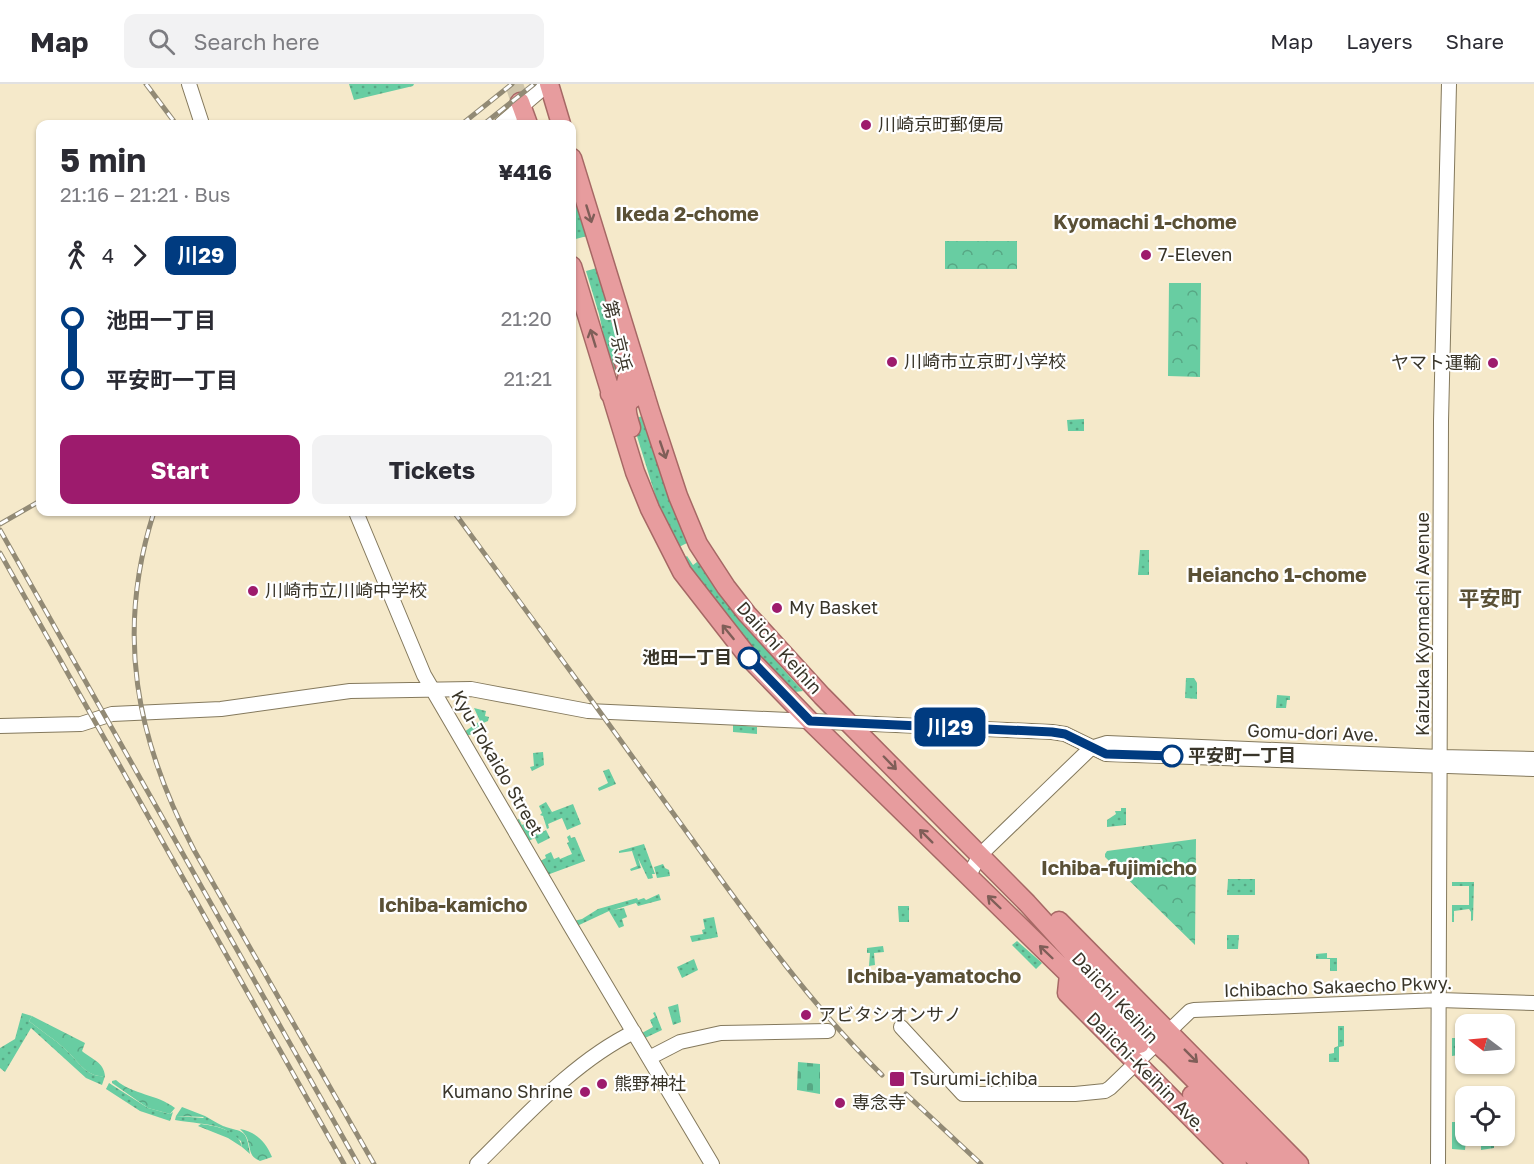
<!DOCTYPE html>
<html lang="en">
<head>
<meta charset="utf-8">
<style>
  body { margin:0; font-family:"Golos Text","Noto Sans JP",sans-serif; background:#f2f2f3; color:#2b2b33; height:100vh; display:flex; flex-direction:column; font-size:22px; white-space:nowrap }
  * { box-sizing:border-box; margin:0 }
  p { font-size:20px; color:#7c7c81 }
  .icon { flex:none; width:33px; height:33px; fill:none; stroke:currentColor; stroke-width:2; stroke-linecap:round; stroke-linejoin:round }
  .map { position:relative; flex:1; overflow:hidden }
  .details { position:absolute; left:36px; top:36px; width:540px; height:396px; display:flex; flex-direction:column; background:#fff; border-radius:12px; box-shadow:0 2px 4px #0004 }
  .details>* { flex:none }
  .badge { padding:0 12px; border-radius:9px; font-size:21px; line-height:39px }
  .needle { width:39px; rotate:286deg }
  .fabs { position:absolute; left:1455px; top:930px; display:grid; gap:12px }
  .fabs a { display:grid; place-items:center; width:60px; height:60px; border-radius:12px; background:#fff; box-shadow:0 2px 4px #0004; font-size:30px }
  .map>.badge { position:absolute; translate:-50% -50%; box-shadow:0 0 0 3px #fff }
  .legs { display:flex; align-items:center; gap:9px; height:66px; padding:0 24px; font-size:20px }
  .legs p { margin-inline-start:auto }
  .head { display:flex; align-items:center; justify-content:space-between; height:102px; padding:0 24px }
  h1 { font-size:33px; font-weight:700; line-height:45px }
  .cta { display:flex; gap:12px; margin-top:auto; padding:12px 24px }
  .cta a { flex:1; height:69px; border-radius:12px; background:#9d1b6d; color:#fff; font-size:24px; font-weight:700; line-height:69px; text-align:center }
  .cta a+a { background:#f2f2f3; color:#2b2b33 }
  ul { padding:0 24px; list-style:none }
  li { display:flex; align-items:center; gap:21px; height:60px; font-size:22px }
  li i { display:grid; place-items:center; width:9px; height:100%; margin:0 8px; background:currentColor }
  li i::after { content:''; width:15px; height:15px; margin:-8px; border:4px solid; border-radius:50%; background:#fff }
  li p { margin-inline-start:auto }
  li:first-child i { background:linear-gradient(#0000 50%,currentColor 0) }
  li:last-child i { background:linear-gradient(currentColor 50%,#0000 0) }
  header { display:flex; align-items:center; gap:36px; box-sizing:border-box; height:84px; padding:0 30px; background:#fff; border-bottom:2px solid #e1e1e2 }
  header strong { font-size:28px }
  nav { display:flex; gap:33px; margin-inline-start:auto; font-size:21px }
  .search { width:420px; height:54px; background:#f2f2f3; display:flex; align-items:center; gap:15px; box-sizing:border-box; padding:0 21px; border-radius:12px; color:#7c7c81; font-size:22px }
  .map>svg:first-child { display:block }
  .grass { fill:url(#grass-dots) }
  .forest { fill:url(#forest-crowns) }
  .cemetery { fill:url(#cemetery-stones) }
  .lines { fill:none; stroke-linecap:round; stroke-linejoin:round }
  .trunk-tunnel { stroke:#cfc5aa; stroke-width:18; stroke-dasharray:18 9; stroke-linecap:butt }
  .tertiary-casing { stroke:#84795d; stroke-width:16 }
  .trunk-casing { stroke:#a66865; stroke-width:21 }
  .tertiary { stroke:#fff; stroke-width:14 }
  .trunk { stroke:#e79c9e; stroke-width:18 }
  .rail-casing { stroke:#928a75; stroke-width:5 }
  .rail { stroke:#fff; stroke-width:3; stroke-dasharray:9; stroke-linecap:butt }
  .oneway { stroke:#7f5e58 }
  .line-1-casing { stroke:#fff; stroke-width:14 }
  .line-1 { stroke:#003b80; stroke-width:9 }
  .poi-dot { fill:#9d1b6d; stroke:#fff; stroke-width:2 }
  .stop-1-dot { fill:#fff; stroke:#003b80; stroke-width:3 }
  .labels { text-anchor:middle; stroke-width:4.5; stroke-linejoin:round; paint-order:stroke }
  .poi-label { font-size:18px; fill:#393529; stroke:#fff; text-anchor:start }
  .street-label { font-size:18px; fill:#393529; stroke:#fff }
  .stop-label { font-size:18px; font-weight:bold; fill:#393529; stroke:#fff; text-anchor:end }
  .neighbourhood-label { font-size:20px; font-weight:bold; fill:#5a5035; stroke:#fff }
  .quarter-label { font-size:21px; font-weight:bold; fill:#5a5035; stroke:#fff }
</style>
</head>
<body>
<header>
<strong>Map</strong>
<div class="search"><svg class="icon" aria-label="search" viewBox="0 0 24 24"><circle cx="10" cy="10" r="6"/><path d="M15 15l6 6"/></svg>Search here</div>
<nav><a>Map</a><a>Layers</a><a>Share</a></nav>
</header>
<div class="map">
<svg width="1534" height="1080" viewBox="0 0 1534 1080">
  <defs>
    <pattern id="grass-dots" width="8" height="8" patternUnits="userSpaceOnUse" patternTransform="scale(1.5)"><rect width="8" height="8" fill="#68cda2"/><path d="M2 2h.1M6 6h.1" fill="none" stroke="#57a784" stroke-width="1.8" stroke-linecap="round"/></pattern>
    <pattern id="forest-crowns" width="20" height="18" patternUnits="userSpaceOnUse" patternTransform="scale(1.5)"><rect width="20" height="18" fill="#68cda2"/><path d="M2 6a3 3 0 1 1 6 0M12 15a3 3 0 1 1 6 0" fill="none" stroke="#57a784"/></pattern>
    <pattern id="cemetery-stones" width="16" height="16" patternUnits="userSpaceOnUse" patternTransform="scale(1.5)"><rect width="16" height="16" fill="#68cda2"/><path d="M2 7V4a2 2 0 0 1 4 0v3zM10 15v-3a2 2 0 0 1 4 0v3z" fill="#57a784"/></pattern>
  </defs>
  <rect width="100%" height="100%" fill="#f5e9ca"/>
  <!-- grass -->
  <path class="grass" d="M 349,0 L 414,0 L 413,2 L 354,16 Z
    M 572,101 L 587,152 L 572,156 Z
    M 597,184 L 624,283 L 613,286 L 609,277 L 599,230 L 586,187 Z
    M 642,332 L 689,458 L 679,463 L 658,420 L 632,336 Z
    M 1084,335 L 1084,347 L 1068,347 L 1067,336 Z
    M 1140,466 L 1149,466 L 1149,491 L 1138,491 Z
    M 695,468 C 729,517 762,564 803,607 L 795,608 C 754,566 716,524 684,474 L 687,472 L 693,481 L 697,478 L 693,469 Z
    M 1186,594 L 1194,594 L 1197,599 L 1197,615 L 1185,614 Z
    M 1277,611 L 1290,612 L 1290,616 L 1287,616 L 1286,624 L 1276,624 Z
    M 474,624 L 486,627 L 485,632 L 489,633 L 488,637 L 483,639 L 484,646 L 466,652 L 464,648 L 480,637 Z
    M 733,641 L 757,643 L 757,650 L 733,648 Z
    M 543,668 L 544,681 L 532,687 L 530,683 L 534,682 L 533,669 Z
    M 609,685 L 616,700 L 599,707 L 598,704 L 608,699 L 603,687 Z
    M 546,718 L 552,728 L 573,720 L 581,740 L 567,746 L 562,734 L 548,740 L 549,744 L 547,745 L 543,732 L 540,731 L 542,729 L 539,722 Z
    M 1121,724 L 1126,724 L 1126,741 L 1107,743 L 1107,736 L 1116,730 L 1115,727 L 1121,727 Z
    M 519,735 L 522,741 L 528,738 L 532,747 L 535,746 L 537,751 L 546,746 L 550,754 L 538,760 L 535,754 L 526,758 L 514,738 Z
    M 570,751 L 571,754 L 575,753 L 585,777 L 547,791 L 540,777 L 546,774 L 545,771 L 551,768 L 554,775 L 559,773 L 560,775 L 572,770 L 567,759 L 569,758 L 567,753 Z
    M 644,760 L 655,790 L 652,790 L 653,794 L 648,795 L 638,774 L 641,784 L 631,787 L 630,785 L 637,782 L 632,767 L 619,769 L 619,767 Z
    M 663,780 L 665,784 L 669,786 L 670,792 L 657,794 L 654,783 Z
    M 1228,795 L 1255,795 L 1255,811 L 1227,811 Z
    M 1452,798 L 1474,798 L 1473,836 L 1471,837 L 1471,828 L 1469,825 L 1454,827 L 1454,838 L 1452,838 L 1452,821 L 1469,821 L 1469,802 L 1452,802 Z
    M 659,810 L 661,816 L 638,822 L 636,819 L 613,826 L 624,824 L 627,833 L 622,835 L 624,842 L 619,844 L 609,827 L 577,842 L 574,837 L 582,835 L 598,825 L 637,814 L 638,816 L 644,814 L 646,816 Z
    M 898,822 L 909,822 L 909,838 L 899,838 Z
    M 714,833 L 718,853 L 692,858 L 690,852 L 703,850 L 702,846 L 705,845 L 703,835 Z
    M 1227,851 L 1239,851 L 1238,865 L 1227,865 Z
    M 1017,857 L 1042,879 L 1036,885 L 1012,861 Z
    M 883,862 L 884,868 L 874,869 L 875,881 L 869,882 L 870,869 L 867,869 L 867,864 Z
    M 1327,869 L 1327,874 L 1337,874 L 1337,887 L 1330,887 L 1330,875 L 1316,875 L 1316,870 Z
    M 694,875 L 698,886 L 682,894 L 677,883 Z
    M 678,920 L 681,938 L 673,941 L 668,923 Z
    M 655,928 L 662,946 L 645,954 L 642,949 L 653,943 L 650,936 L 655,933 L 653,929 Z
    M 22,929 L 32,932 L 29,937 C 41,947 56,956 67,967 C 78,977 87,994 105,992 L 102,1001 L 86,994 L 31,944 L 5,988 L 0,984 L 0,964 L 15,955 Z
    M 1338,942 L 1344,942 L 1344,962 L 1339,963 L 1339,978 L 1329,978 L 1329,970 L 1334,969 L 1334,964 L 1338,962 Z
    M 1452,954 L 1458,954 L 1458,962 L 1465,965 L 1465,970 L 1452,972 Z
    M 109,999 L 148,1024 L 170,1030 L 173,1028 L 170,1037 L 140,1027 L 106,1005 Z
    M 176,1032 L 203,1034 L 205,1032 C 211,1035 216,1039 223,1042 C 244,1049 246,1044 250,1070 L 242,1063 L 241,1057 C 235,1053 230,1048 224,1045 C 210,1039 190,1039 175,1036 Z"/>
  <!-- forest -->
  <path class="forest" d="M 945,157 L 1017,157 L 1017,185 L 945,185 Z
    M 1169,199 L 1201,199 L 1200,293 L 1168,292 Z
    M 1196,755 L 1195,861 L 1105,773 L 1105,770 L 1107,767 Z
    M 32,932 L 85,959 L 82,967 C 91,975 104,978 105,992 C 87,994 78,977 67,967 C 56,956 41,947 29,937 Z
    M 116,996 C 133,1011 157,1010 175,1024 L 170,1030 L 148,1024 L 112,999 L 112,997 Z
    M 182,1023 L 205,1032 L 205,1033 L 176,1032 Z
    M 201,1040 C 216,1042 239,1046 242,1063 L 228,1054 L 198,1042 Z
    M 240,1045 C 256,1048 266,1058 272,1073 L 260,1077 C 249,1072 251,1067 248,1057 C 247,1052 243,1048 240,1045 Z"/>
  <!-- cemetery -->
  <path class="cemetery" d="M 798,978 L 820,980 L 820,1010 L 797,1006 Z
    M 1452,1038 L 1465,1038 L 1466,1052 L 1494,1052 L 1494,1064 L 1481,1066 L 1481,1061 L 1466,1056 L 1465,1066 L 1452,1065 Z"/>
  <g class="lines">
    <!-- trunk-tunnel -->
    <path class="trunk-tunnel" d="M 514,0 L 520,18"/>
    <defs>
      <path id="tertiary" d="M 189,0 L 202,40
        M 501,40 L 548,0
        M 356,428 L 424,591 L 571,843 L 712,1080
        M 0,642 L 81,640 L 112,630 L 221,625 L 350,607 L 471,605 L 588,627 L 1052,648 L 1065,650 L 1106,670 L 1534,685
        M 968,793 L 980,771 L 1091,664 L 1107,659 L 1440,673 L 1534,675
        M 901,943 L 963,1010 L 1075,1010 L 1105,1007 L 1110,1004 L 1190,927 L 1194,926 L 1439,916 L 1534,919
        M 649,974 L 680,958 L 721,949 L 828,947
        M 477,1080 C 525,1033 573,978 634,948
        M 1438,1080 L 1441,337 L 1449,0"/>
      <path id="trunk" d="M 549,0 L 561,40
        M 520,18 L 528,40
        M 572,74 L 650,327 L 678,412 L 698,460 L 726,503 L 747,530 L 822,612 L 1027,819 L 1142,945 L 1172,973 L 1278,1080
        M 572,182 L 635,388 L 650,425 L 682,488 L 749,574 L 810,637 L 1140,960
        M 610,310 L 625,303 L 628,291 L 623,275
        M 631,344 C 625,325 622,315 645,310
        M 1059,837 L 1299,1080
        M 1069,890 L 1067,909 L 1237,1080
        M 1192,1011 L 1261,1080"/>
    </defs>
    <!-- tertiary casing -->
    <use href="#tertiary" class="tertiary-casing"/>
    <!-- trunk casing -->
    <use href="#trunk" class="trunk-casing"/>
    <!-- tertiary -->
    <use href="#tertiary" class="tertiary"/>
    <!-- trunk -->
    <use href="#trunk" class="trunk"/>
    <defs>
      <path id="rail" d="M 146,0 L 176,40
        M 462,40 L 512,0
        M 484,40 L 534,0
        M 154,428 C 115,549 136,655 194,766 L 374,1080
        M 454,428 C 529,530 604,633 678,736 C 742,824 805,915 882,991
        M 0,440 L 40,417
        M 0,446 L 358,1080
        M 0,469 L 344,1080
        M 906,1010 L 981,1080"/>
    </defs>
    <!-- rail casing -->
    <use href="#rail" class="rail-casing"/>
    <!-- rail -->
    <use href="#rail" class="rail"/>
  </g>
  <!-- one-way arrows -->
  <defs><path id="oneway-shaft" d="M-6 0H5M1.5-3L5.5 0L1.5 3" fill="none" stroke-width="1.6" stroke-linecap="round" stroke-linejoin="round" transform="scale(1.5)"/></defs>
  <g class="oneway">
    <use href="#oneway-shaft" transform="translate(589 130) rotate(73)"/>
    <use href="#oneway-shaft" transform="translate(593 254) rotate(-107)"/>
    <use href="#oneway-shaft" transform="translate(663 366) rotate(71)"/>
    <use href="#oneway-shaft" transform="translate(728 548) rotate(-129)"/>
    <use href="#oneway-shaft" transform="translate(890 679) rotate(46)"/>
    <use href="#oneway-shaft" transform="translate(926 752) rotate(-135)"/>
    <use href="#oneway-shaft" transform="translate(994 818) rotate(-136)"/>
    <use href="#oneway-shaft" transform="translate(1046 868) rotate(-136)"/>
    <use href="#oneway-shaft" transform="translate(1191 972) rotate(45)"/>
  </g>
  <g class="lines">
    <defs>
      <path id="line-1" d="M 749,574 L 810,637 L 1052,648 L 1065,650 L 1106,670 L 1172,672"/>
    </defs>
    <!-- line-1 casing -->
    <use href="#line-1" class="line-1-casing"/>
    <!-- line-1 -->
    <use href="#line-1" class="line-1"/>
  </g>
  <!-- markers -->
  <g class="poi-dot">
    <circle cx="866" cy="41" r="6"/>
    <circle cx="1146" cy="171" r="6"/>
    <circle cx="892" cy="278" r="6"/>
    <circle cx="1493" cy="279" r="6"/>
    <circle cx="253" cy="507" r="6"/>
    <circle cx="777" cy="524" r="6"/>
    <circle cx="806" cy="931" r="6"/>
    <rect x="889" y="987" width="16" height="16" rx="3"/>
    <circle cx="602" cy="1000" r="6"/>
    <circle cx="585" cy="1008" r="6"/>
    <circle cx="840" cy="1019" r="6"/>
  </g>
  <g class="stop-1-dot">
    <circle cx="749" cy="574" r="10"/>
    <circle cx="1172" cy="672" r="10"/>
  </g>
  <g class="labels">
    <!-- poi labels -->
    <g class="poi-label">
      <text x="878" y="47">川崎京町郵便局</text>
      <text x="1158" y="177">7-Eleven</text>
      <text x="904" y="284">川崎市立京町小学校</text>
      <text x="1481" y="285" text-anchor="end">ヤマト運輸</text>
      <text x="265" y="513">川崎市立川崎中学校</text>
      <text x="789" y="530">My Basket</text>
      <text x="818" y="937">アビタシオンサノ</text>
      <text x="910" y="1001">Tsurumi-ichiba</text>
      <text x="614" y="1006">熊野神社</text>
      <text x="573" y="1014" text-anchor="end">Kumano Shrine</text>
      <text x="852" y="1025">専念寺</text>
    </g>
    <!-- street labels -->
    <g class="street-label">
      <text transform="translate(617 252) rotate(77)" y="6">第一京浜</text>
      <text transform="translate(1423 540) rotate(-90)" y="6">Kaizuka Kyomachi Avenue</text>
      <text transform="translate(779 564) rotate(48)" y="6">Daiichi Keihin</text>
      <text transform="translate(1313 649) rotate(2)" y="6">Gomu-dori Ave.</text>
      <text transform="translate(497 679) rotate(60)" y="6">Kyu-Tokaido Street</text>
      <text transform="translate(1338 903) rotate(-2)" y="6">Ichibacho Sakaecho Pkwy.</text>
      <text transform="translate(1115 914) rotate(47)" y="6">Daiichi Keihin</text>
      <text transform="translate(1146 988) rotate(45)" y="6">Daiichi-Keihin Ave.</text>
    </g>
    <!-- stop labels -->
    <g class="stop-label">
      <text x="732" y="580">池田一丁目</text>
      <text x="1188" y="678" text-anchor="start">平安町一丁目</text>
    </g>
    <!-- neighbourhood labels -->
    <g class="neighbourhood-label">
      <text x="687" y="137">Ikeda 2-chome</text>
      <text x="1145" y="145">Kyomachi 1-chome</text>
      <text x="1277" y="498">Heiancho 1-chome</text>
      <text x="1119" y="791">Ichiba-fujimicho</text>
      <text x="453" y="828">Ichiba-kamicho</text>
      <text x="934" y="899">Ichiba-yamatocho</text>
    </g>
    <!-- quarter labels -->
    <g class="quarter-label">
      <text x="1490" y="522">平安町</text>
    </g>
  </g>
</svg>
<div class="fabs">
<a><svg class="needle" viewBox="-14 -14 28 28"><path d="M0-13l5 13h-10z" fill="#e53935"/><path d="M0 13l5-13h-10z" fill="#7c7c81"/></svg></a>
<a><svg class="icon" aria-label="locate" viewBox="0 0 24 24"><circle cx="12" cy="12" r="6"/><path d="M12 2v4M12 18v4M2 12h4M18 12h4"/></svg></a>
</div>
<b class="badge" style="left:950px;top:643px;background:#003b80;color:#fff">川29</b>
<section class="details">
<div class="head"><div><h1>5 min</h1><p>21:16 – 21:21 · Bus</p></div><b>¥416</b></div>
<div class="legs"><svg class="icon" aria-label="walk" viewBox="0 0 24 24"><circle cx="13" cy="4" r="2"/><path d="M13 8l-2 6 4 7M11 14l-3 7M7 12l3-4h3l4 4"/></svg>4<svg class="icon" aria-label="forward" viewBox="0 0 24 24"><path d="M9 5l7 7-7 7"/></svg><b class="badge" style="background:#003b80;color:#fff">川29</b></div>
<ul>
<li><i style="color:#003b80"></i><b>池田一丁目</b><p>21:20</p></li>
<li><i style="color:#003b80"></i><b>平安町一丁目</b><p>21:21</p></li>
</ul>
<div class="cta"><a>Start</a><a>Tickets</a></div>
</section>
</div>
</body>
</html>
